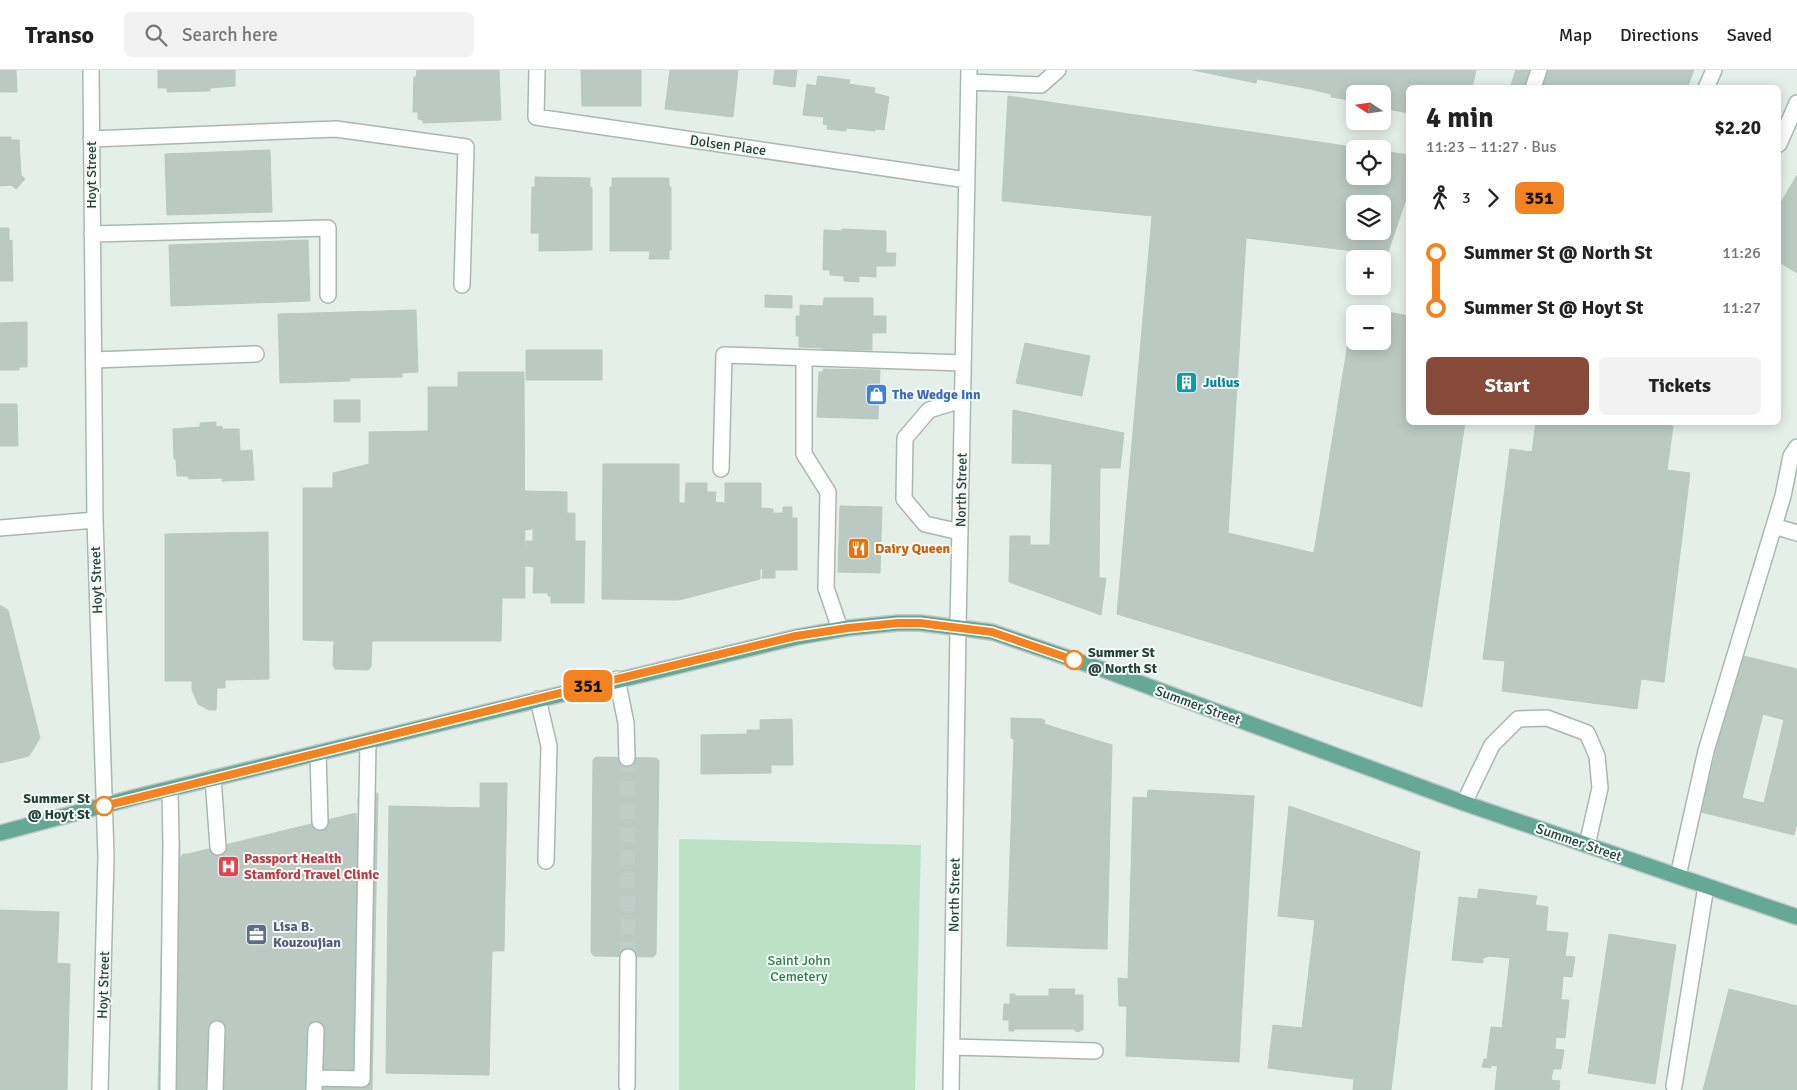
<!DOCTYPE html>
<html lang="en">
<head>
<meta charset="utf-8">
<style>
  body { margin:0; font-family:Signika,sans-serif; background:#f2f2f2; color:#222; height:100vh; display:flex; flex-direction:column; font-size:19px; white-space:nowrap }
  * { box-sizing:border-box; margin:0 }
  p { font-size:16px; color:#767676 }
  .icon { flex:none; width:28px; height:28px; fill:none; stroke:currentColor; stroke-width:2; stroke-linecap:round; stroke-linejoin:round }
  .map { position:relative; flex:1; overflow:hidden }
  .drawer { position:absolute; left:1406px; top:15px; width:375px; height:340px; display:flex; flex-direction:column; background:#fff; border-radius:8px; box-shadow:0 2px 12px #0003 }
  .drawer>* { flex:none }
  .badge { padding:0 10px; border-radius:8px; font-size:18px; line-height:32px }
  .needle { width:32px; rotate:283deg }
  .controls { position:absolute; left:1346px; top:15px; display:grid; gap:10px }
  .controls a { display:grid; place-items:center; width:45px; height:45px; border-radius:8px; background:#fff; box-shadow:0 2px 12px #0003; font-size:25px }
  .map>.badge { position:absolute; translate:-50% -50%; box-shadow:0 0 0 2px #fff }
  .legs { display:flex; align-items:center; gap:8px; height:55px; padding:0 20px; font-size:16px }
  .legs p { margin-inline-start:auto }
  .headline { display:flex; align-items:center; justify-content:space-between; height:85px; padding:0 20px }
  h1 { font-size:28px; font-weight:700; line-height:38px }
  .action { display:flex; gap:10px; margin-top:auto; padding:10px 20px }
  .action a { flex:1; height:58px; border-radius:8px; background:#854a39; color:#fff; font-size:20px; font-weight:700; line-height:58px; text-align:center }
  .action a+a { background:#f2f2f2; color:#222 }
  ul { padding:0 20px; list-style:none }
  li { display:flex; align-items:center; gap:18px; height:55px; font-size:19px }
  li i { display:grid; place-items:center; width:8px; height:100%; margin:0 6px; background:currentColor }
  li i::after { content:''; width:12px; height:12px; margin:-6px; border:4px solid; border-radius:50%; background:#fff }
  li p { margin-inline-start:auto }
  li:first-child i { background:linear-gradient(#0000 50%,currentColor 0) }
  li:last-child i { background:linear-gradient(currentColor 50%,#0000 0) }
  header { display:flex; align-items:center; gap:30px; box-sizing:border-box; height:70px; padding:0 25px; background:#fff; border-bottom:1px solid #e0e0e0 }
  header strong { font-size:24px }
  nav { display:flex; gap:28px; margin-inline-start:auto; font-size:18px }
  .search { width:350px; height:45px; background:#f2f2f2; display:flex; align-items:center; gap:12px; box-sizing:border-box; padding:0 18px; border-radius:8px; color:#767676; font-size:19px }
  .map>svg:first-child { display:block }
  .green { fill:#bce2c6 }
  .building { fill:#bacac3; stroke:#b6cac1; fill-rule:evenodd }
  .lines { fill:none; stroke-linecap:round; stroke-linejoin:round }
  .minor-tunnel { stroke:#becdc7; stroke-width:15; stroke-dasharray:15 8; stroke-linecap:butt }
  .minor-casing { stroke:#a7b8b2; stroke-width:18 }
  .major-casing { stroke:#c1cac8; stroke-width:18 }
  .minor { stroke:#fff; stroke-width:15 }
  .major { stroke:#66a896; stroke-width:15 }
  .line-1-casing { stroke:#fff; stroke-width:11 }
  .line-1 { stroke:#f58220; stroke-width:8 }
  .stop-1-dot { fill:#fff; stroke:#f58220; stroke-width:2.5 }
  .labels { text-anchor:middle; stroke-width:4; stroke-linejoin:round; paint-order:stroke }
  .street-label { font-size:14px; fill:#22433a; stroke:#f6fbf8 }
  .culture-label { font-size:14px; font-weight:bold; fill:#0d838f; stroke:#f6fbf8; text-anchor:start }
  .shop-label { font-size:14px; font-weight:bold; fill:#366cbe; stroke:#f6fbf8; text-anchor:start }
  .food-label { font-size:14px; font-weight:bold; fill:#c56008; stroke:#f6fbf8; text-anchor:start }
  .stop-label { font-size:14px; font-weight:bold; fill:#22433a; stroke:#f6fbf8; text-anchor:start }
  .health-label { font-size:14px; font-weight:bold; fill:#be3a42; stroke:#f6fbf8; text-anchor:start }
  .service-label { font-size:14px; font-weight:bold; fill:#4e5e75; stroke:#f6fbf8; text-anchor:start }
  .park-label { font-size:14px; fill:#287e47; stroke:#f6fbf8 }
</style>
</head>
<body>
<header>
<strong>Transo</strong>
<div class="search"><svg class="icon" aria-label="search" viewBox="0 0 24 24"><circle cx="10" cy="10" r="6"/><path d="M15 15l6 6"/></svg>Search here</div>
<nav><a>Map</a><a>Directions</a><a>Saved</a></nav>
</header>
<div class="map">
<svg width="1797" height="1020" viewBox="0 0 1797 1020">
  <rect width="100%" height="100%" fill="#e5efea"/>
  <!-- green -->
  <path class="green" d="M 679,769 L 921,775 L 915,1020 L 679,1020 Z"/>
  <!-- building -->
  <path class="building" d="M 0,0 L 16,0 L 17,22 L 0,22 Z
    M 158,0 L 235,0 L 235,16 L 210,18 L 210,21 L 167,22 L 167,18 L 158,18 Z
    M 417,0 L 499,0 L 501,50 L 423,53 L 423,50 L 418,49 L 418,42 L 413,42 L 414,7 L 416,7 Z
    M 581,0 L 641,0 L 641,36 L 582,36 Z
    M 670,0 L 738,0 L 733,47 L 665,39 Z
    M 775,0 L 797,0 L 795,17 L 773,14 Z
    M 1193,0 L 1476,0 L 1472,18 L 1409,18 L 1409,43 L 1387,39 L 1388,37 L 1382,36 L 1382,24 L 1355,24 L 1355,31 L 1331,27 L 1331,24 L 1310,19 L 1257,9 L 1256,13 Z
    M 1516,0 L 1694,0 L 1687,18 L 1510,18 Z
    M 818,6 L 850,10 L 849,14 L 875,18 L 874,23 L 889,27 L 884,60 L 875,59 L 875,61 L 846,58 L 846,61 L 827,59 L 828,55 L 823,54 L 824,47 L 803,45 L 807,14 L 816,16 Z
    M 1008,26 L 1366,79 L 1355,79 L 1355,106 L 1382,106 L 1382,81 L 1409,85 L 1409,120 L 1387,185 L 1246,168 L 1228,463 L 1314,483 L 1354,236 L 1409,246 L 1409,352 L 1465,352 L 1422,637 L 1117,544 L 1152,146 L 1002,131 ZM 1355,134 L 1382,134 L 1382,161 L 1355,161 ZM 1355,244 L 1382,244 L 1382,271 L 1355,271 Z
    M 0,67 L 11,67 L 11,70 L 19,70 L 21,105 L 25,109 L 16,119 L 11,115 L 0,116 Z
    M 270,80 L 272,142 L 167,145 L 165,84 Z
    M 1797,105 L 1797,203 L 1779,192 L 1779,136 Z
    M 535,107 L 590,108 L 590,117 L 592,118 L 592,180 L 539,181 L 539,163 L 531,163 L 532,117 L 535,117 Z
    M 612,108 L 669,108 L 669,117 L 671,117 L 671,180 L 669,180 L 669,189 L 649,189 L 650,181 L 610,181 L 610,117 L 612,117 Z
    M 0,158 L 9,158 L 9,171 L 12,170 L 13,211 L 0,211 Z
    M 842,159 L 886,161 L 886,183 L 896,183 L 895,196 L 876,196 L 876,207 L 859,206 L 859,212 L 844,211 L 844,206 L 830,205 L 830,200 L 823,200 L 824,160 L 842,161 Z
    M 308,170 L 310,231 L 171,236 L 169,175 Z
    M 765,225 L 792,226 L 792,238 L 765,237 Z
    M 824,228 L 873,228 L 873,246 L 886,246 L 886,263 L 872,263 L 872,280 L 823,280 L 823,278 L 799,277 L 799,266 L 796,266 L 796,246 L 800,246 L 800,235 L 823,236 Z
    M 416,240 L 418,302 L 402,303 L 402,307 L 350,308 L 350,311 L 280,313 L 278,244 Z
    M 27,252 L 27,297 L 19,297 L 19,300 L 0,300 L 0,253 Z
    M 1025,273 L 1090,286 L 1082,326 L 1016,313 Z
    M 526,280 L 602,280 L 602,310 L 526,310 Z
    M 823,299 L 880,300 L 878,349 L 817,347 L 819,302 L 823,302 Z
    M 458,302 L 524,302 L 525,528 L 502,528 L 501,571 L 372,571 L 371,597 L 368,600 L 335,599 L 333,595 L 334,571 L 303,570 L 303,418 L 333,418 L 333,403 L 369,394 L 369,362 L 428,361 L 428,317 L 458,317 Z
    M 334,330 L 360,330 L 360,352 L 334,352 Z
    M 0,334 L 17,334 L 18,376 L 0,376 Z
    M 1013,340 L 1124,363 L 1120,398 L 1100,398 L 1099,508 L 1106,508 L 1101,545 L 1009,512 L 1010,466 L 1030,466 L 1030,475 L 1050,475 L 1052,394 L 1012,393 Z
    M 216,352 L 216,357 L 222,356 L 222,359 L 239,359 L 240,381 L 252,380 L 254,410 L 222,411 L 223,408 L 189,409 L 188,406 L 177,406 L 176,389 L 174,389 L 173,359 L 200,357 L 200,353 Z
    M 1536,352 L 1643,352 L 1673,356 L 1667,400 L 1690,403 L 1664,612 L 1641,609 L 1637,639 L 1502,621 L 1505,591 L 1483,589 L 1510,379 L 1532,382 Z
    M 603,394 L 679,394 L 679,433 L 685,433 L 686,413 L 707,413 L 707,422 L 716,422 L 715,432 L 725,433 L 725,413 L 761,413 L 761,438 L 773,439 L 773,443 L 783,443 L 783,437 L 792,437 L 792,448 L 797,448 L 797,500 L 775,500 L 775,508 L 762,508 L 763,499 L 760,499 L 760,509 L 679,530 L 679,519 L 678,530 L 602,529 Z
    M 525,421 L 567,422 L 567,443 L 575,443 L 575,471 L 585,471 L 584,533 L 551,533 L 551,526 L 548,526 L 548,523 L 533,523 L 534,497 L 525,496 L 526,471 L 533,471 L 533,459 L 525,460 Z
    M 840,436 L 882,437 L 880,503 L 838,502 Z
    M 268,462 L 269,609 L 225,610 L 225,618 L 217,618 L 216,640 L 209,640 L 198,634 L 192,620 L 192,611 L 165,611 L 165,464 Z
    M 0,535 L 8,540 L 40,668 L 29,686 L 0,693 Z
    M 1740,585 L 1797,599 L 1797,753 L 1794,765 L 1701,742 ZM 1763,644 L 1784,650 L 1764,733 L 1742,728 Z
    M 1011,648 L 1042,649 L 1045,651 L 1044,654 L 1112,675 L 1107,879 L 1007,876 L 1014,670 L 1011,668 Z
    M 792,649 L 793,695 L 771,695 L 771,703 L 701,704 L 701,665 L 747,664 L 747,660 L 760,660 L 760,650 Z
    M 596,687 L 656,688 L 659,691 L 656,884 L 653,887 L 594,886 L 591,882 L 593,690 Z
    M 480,713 L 507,713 L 504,881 L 492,881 L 489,1005 L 386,1003 L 389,736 L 480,738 Z
    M 1148,720 L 1254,726 L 1239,992 L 1126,986 L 1127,936 L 1119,936 L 1118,908 L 1128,909 L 1133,727 L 1147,728 Z
    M 378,723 L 372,1020 L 158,1020 L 164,775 L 180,771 L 180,789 L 183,784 L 188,784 L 356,743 L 359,791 L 358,727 Z
    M 1289,736 L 1420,782 L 1391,1020 L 1353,1020 L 1354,1009 L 1268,998 L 1273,955 L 1302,958 L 1315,850 L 1278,846 Z
    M 1479,819 L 1537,826 L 1535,835 L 1548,837 L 1546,861 L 1568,863 L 1565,886 L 1575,887 L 1572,907 L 1563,906 L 1561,930 L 1569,930 L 1565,968 L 1556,967 L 1555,979 L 1564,980 L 1561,999 L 1553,999 L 1551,1010 L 1560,1011 L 1559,1020 L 1495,1020 L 1498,990 L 1496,996 L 1491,995 L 1491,998 L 1482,997 L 1484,989 L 1487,989 L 1491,957 L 1502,958 L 1510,888 L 1489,886 L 1483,888 L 1483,893 L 1452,890 L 1459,827 L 1477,829 Z
    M 0,840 L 59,842 L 57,893 L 70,894 L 67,1020 L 0,1020 Z
    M 1609,864 L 1676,875 L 1655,1014 L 1588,1003 Z
    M 1049,919 L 1075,919 L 1074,925 L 1083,925 L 1083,960 L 1080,960 L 1080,962 L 1075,961 L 1075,959 L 1014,959 L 1014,961 L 1009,961 L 1009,950 L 1003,950 L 1004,934 L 1010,934 L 1010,924 L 1015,924 L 1015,926 L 1049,926 Z
    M 1729,919 L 1797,936 L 1797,1020 L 1703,1020 Z"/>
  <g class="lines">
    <!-- minor-tunnel -->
    <path class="minor-tunnel" d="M 627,688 L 628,887"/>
    <defs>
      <path id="minor" d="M 91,0 L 95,450 L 106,786 L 100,1020
        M 537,0 L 536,47 L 967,110
        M 969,12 L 1041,15 L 1058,0
        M 1533,18 L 1539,0
        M 1706,18 L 1714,0
        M 91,69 L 336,59 L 466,77 L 462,215
        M 1779,74 L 1797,33
        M 92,164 L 328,158 L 328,225
        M 804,288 L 804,384 L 828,422 L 826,518 L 840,559
        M 94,290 L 256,284
        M 721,399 L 724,285 L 963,293
        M 1774,456 L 1797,463
        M 0,458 L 95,450
        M 960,462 L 925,454 L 904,429 L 905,368 L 929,340 L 962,330
        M 617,609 L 626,653 L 627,688
        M 538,629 L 549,676 L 546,791
        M 318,683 L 320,752
        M 213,708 L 218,777
        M 1464,733 L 1492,675 L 1518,649 L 1547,648 L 1587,663 L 1597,686 L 1600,718 L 1587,775
        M 1678,806 L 1706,681 L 1783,426 L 1791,386 L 1797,377
        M 952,977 L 1095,981
        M 315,1008 L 362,1009 L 368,671
        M 627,1016 L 628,887
        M 1674,1016 L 1706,816
        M 168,1020 L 171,773 L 170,719
        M 215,1020 L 217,959
        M 314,1020 L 316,960
        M 951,1020 L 958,558 L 969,0"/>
      <path id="major" d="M 0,763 L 136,727 L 797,567 L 848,558 L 898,553 L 920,553 L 992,562 L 1107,601 L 1464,733 L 1797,847"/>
    </defs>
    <!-- minor casing -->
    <use href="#minor" class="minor-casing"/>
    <!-- major casing -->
    <use href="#major" class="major-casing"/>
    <!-- minor -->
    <use href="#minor" class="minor"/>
    <!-- major -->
    <use href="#major" class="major"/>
  </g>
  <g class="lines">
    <defs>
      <path id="line-1" d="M 104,736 L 617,609 L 796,566 L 848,558 L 898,553 L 920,553 L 992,562 L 1074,590"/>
    </defs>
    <!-- line-1 casing -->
    <use href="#line-1" class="line-1-casing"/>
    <!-- line-1 -->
    <use href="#line-1" class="line-1"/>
  </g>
  <!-- icons -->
  <defs>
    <symbol id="building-square" viewBox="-11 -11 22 22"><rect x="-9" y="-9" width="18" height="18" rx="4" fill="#0f9aa8" stroke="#f6fbf8"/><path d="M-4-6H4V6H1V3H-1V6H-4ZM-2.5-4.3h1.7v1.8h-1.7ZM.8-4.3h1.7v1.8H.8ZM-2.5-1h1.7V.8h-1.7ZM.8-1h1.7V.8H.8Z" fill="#fff"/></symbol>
    <symbol id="shop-square" viewBox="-11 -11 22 22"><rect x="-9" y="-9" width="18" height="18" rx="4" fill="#3f7fe0" stroke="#f6fbf8"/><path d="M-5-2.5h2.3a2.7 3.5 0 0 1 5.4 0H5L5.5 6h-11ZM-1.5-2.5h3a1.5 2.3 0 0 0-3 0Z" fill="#fff"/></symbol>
    <symbol id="restaurant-square" viewBox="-11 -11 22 22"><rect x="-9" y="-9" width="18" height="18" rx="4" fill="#e8710a" stroke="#f6fbf8"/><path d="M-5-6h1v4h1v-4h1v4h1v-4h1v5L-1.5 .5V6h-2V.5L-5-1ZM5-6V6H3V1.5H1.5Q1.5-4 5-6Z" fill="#fff"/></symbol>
    <symbol id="hospital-square" viewBox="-11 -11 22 22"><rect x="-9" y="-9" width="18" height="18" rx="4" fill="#e0444e" stroke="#f6fbf8"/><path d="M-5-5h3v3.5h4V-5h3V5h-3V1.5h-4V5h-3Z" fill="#fff"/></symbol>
    <symbol id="office-square" viewBox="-11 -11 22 22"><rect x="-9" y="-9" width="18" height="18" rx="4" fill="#5c6f8a" stroke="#f6fbf8"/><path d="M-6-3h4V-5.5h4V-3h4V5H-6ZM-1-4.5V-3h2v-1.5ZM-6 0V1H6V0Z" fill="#fff"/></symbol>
  </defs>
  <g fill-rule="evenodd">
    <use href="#building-square" x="1174" y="300" width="25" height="25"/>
    <use href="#shop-square" x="864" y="312" width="25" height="25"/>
    <use href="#restaurant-square" x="846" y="466" width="25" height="25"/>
    <use href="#hospital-square" x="216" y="784" width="25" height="25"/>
    <use href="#office-square" x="244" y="852" width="25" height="25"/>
  </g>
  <!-- markers -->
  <g class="stop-1-dot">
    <circle cx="1074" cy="590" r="9"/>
    <circle cx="104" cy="736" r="9"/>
  </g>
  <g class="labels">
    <!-- street labels -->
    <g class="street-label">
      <text transform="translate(728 75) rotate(8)" y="5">Dolsen Place</text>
      <text transform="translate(91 105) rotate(-90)" y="5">Hoyt Street</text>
      <text transform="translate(961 420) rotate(-89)" y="5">North Street</text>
      <text transform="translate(96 510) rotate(-92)" y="5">Hoyt Street</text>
      <text transform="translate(1198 635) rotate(20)" y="5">Summer Street</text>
      <text transform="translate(1579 772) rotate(19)" y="5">Summer Street</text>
      <text transform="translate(954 825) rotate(-89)" y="5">North Street</text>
      <text transform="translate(103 915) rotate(-88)" y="5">Hoyt Street</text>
    </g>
    <!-- culture labels -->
    <g class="culture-label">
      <text x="1203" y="317">Julius</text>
    </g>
    <!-- shop labels -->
    <g class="shop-label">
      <text x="892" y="329">The Wedge Inn</text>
    </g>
    <!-- food labels -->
    <g class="food-label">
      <text x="875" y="483">Dairy Queen</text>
    </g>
    <!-- stop labels -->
    <g class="stop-label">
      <text x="1088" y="587">Summer St<tspan x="1088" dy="16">@ North St</tspan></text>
      <text x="90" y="733" text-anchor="end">Summer St<tspan x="90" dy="16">@ Hoyt St</tspan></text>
    </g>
    <!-- health labels -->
    <g class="health-label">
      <text x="244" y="793">Passport Health<tspan x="244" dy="16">Stamford Travel Clinic</tspan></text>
    </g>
    <!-- service labels -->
    <g class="service-label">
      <text x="273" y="861">Lisa B.<tspan x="273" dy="16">Kouzoujian</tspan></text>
    </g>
    <!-- park labels -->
    <g class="park-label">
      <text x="799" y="895">Saint John<tspan x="799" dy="16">Cemetery</tspan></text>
    </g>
  </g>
</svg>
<div class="controls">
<a><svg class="needle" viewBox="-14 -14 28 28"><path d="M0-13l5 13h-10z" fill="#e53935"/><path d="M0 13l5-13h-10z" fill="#767676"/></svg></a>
<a><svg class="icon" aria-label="locate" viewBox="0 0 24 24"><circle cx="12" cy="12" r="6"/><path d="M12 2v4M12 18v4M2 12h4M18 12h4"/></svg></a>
<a><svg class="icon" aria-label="layers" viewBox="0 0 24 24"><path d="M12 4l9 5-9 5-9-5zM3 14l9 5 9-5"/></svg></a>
<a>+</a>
<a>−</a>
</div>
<b class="badge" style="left:588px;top:616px;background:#f58220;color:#111">351</b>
<section class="drawer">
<div class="headline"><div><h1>4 min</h1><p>11:23 – 11:27 · Bus</p></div><b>$2.20</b></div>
<div class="legs"><svg class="icon" aria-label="walk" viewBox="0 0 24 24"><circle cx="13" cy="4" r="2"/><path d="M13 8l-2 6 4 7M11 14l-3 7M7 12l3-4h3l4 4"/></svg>3<svg class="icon" aria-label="forward" viewBox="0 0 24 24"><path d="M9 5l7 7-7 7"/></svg><b class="badge" style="background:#f58220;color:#111">351</b></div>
<ul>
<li><i style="color:#f58220"></i><b>Summer St @ North St</b><p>11:26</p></li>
<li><i style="color:#f58220"></i><b>Summer St @ Hoyt St</b><p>11:27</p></li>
</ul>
<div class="action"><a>Start</a><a>Tickets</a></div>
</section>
</div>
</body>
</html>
